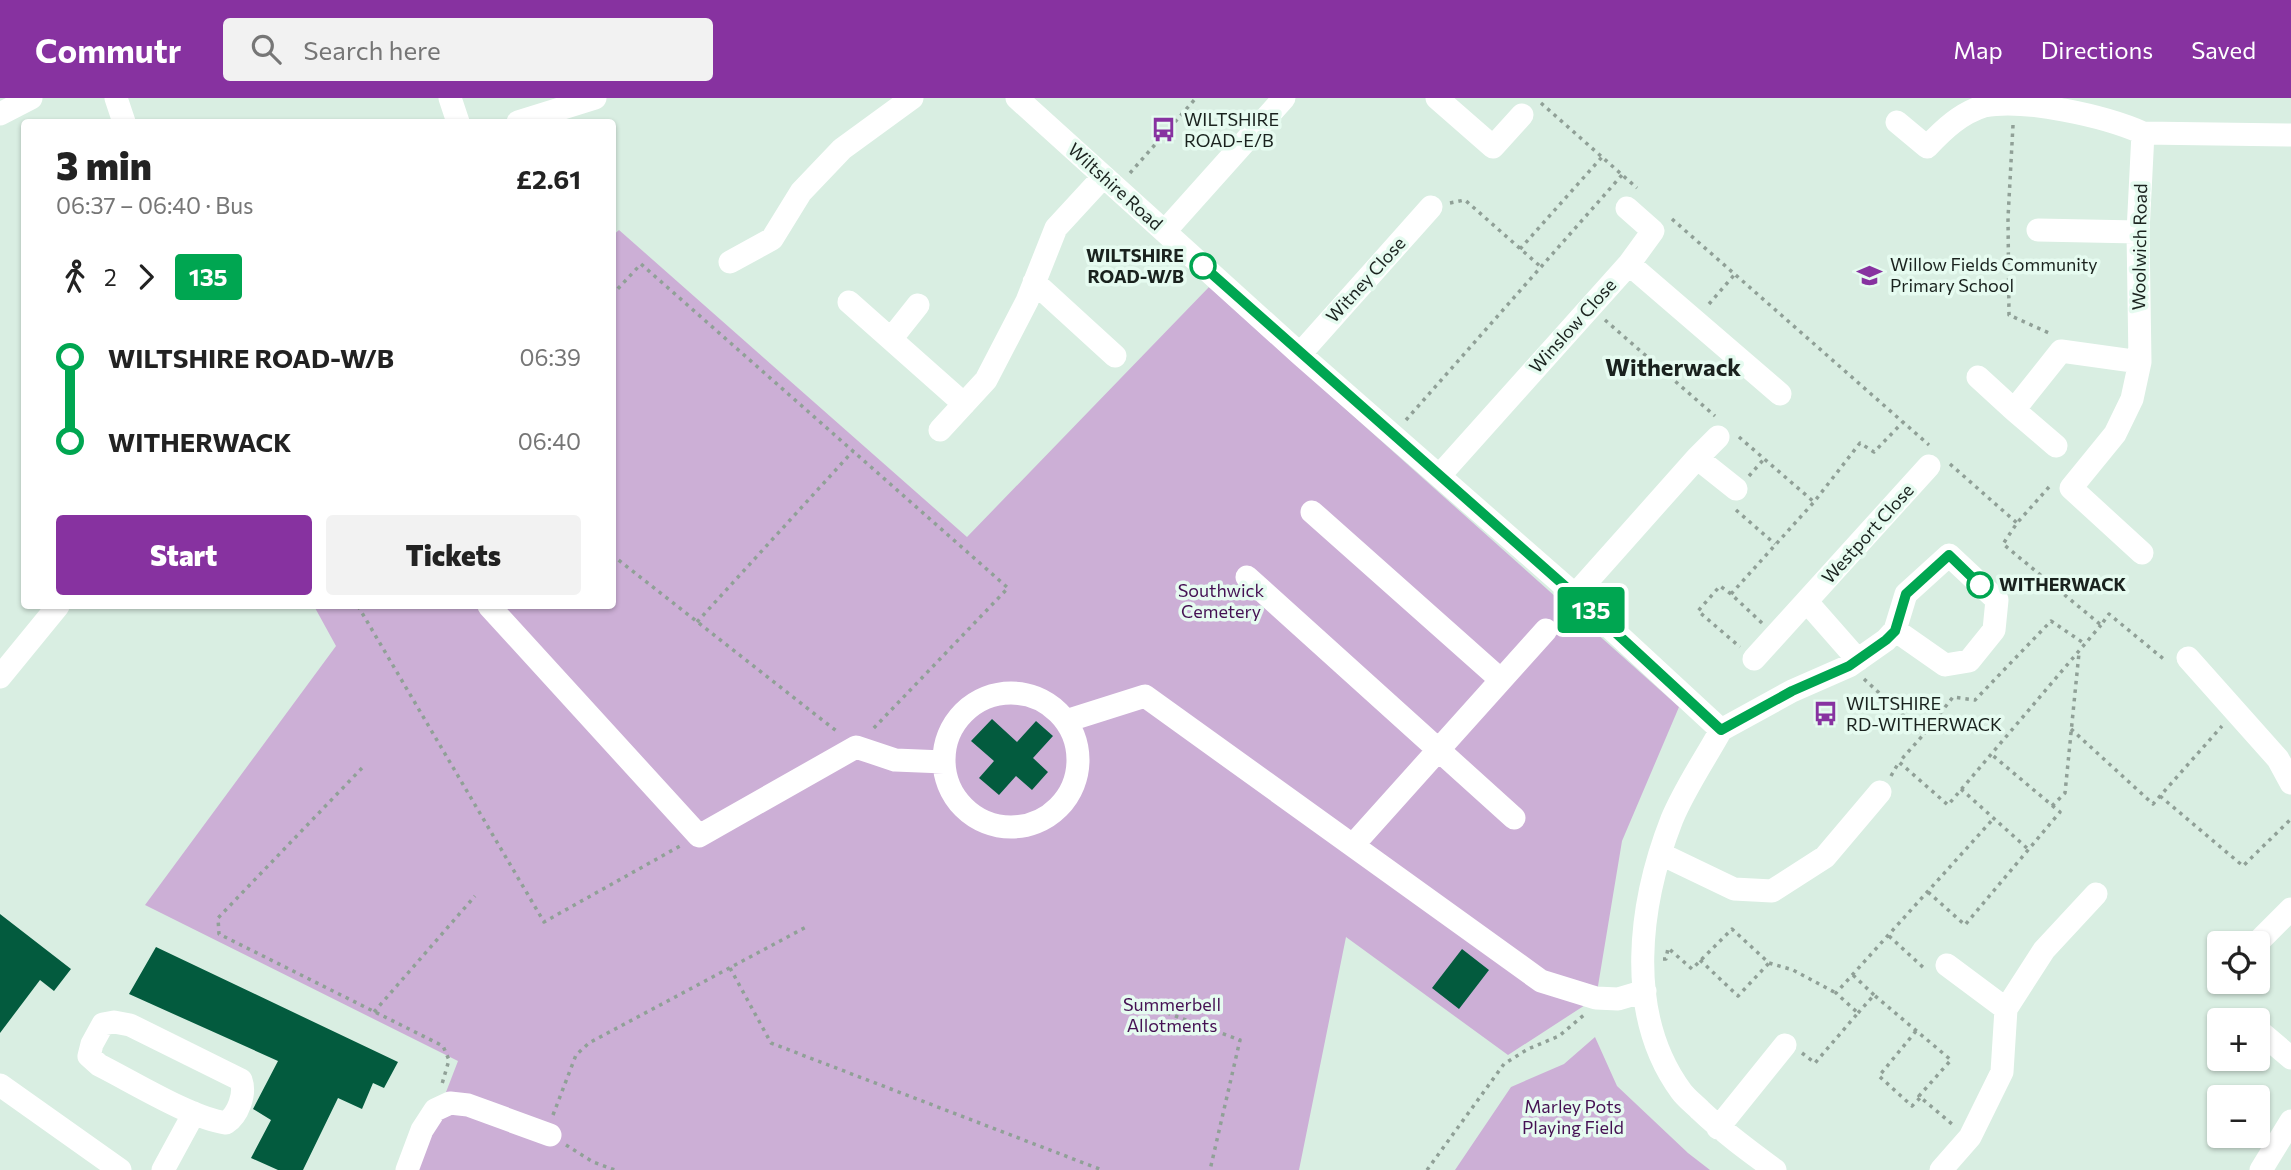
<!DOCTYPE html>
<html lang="en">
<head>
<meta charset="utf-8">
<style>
  body { margin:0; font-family:Commissioner,sans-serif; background:#f2f2f2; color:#222; height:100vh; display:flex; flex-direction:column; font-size:26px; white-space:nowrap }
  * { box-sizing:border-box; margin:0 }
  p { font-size:23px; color:#767676 }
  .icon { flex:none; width:38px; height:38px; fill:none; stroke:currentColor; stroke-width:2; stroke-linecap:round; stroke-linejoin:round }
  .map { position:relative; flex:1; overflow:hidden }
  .sheet { position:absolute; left:21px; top:21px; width:595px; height:490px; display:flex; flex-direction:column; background:#fff; border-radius:7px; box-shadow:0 2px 5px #0004 }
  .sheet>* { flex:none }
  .badge { padding:0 14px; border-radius:5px; font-size:24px; line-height:46px }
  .buttons { position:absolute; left:2207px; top:833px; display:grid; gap:14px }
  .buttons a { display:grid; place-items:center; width:63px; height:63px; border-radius:7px; background:#fff; box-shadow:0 2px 5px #0004; font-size:35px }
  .map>.badge { position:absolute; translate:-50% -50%; box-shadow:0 0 0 4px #fff }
  .legs { display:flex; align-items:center; gap:10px; height:77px; padding:0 35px; font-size:23px }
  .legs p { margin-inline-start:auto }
  .summary { display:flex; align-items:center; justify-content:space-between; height:119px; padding:0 35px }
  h1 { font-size:38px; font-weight:800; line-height:52px }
  .action { display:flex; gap:14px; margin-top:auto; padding:14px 35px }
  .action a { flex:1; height:80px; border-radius:7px; background:#8732a0; color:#fff; font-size:28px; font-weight:800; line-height:80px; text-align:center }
  .action a+a { background:#f2f2f2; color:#222 }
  ul { padding:0 35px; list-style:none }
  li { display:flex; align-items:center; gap:24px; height:84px; font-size:26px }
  li i { display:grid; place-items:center; width:10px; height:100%; margin:0 9px; background:currentColor }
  li i::after { content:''; width:18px; height:18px; margin:-9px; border:5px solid; border-radius:50%; background:#fff }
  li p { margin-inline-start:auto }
  li:first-child i { background:linear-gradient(#0000 50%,currentColor 0) }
  li:last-child i { background:linear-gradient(currentColor 50%,#0000 0) }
  header { display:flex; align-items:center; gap:42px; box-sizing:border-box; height:98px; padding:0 35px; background:#8732a0; color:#fff }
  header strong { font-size:33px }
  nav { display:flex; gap:38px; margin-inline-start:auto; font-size:24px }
  .search { width:490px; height:63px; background:#f2f2f2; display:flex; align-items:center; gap:18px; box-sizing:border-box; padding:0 24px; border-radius:7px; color:#767676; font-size:26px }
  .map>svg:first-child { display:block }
  .green { fill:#ccafd6 }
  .building { fill:#035b3e }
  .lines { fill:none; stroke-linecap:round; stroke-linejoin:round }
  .path { stroke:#90a097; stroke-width:3.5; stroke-dasharray:3.5 5; stroke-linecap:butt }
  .minor { stroke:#fff; stroke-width:23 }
  .line-1-casing { stroke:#fff; stroke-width:16 }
  .line-1 { stroke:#00a651; stroke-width:10 }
  .stop-1-dot { fill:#fff; stroke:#00a651; stroke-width:3.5 }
  .labels { text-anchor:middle; stroke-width:7; stroke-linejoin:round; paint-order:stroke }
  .poi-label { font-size:18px; fill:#1a221e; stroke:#e6fbf0; text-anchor:start }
  .street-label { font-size:18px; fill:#1a221e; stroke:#e6fbf0 }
  .stop-label { font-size:18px; font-weight:bold; fill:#1a221e; stroke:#e6fbf0; text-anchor:end }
  .park-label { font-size:18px; fill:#451153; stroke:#e6fbf0 }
  .district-label { font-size:24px; font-weight:bold; fill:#1a221e; stroke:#e6fbf0 }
</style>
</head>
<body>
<header>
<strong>Commutr</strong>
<div class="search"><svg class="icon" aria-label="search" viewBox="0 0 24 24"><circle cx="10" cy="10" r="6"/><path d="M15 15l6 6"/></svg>Search here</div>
<nav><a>Map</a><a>Directions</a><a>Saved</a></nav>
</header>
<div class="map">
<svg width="2291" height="1072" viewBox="0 0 2291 1072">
  <rect width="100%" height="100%" fill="#d9eee2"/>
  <!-- green -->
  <path class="green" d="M 619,132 L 967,439 L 1209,189 L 1679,609 L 1622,743 L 1596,900 L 1508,957 L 1346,839 L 1299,1072 L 416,1072 L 458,963 L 145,807 L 336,548 L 314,508 L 612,508 L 612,138 Z
    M 1595,939 L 1617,988 L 1688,1055 L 1710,1072 L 1455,1072 L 1511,989 L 1564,966 Z"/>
  <!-- building -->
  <path class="building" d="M 992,621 L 1017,644 L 1036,623 L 1053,638 L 1033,660 L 1048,674 L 1032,692 L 1016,678 L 999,697 L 979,680 L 994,663 L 971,643 Z
    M 0,816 L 71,871 L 54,893 L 40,882 L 0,935 Z
    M 156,849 L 398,964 L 384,990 L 373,985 L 362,1011 L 338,1000 L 303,1072 L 278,1072 L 251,1060 L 271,1022 L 253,1011 L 278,963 L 129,896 Z
    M 1462,851 L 1489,872 L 1459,911 L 1432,890 Z"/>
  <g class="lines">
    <!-- path -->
    <path class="path" d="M 1541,5 L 1637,90
      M 2013,27 L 2008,120 L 2009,217 L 2049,235
      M 1130,75 L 1196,0
      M 1450,105 L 1465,102 L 1541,169
      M 1672,121 L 1929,347
      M 1520,151 L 1602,59
      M 612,197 L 641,166 L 1008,490 L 871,633
      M 1709,206 L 1735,176
      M 1605,222 L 1715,318
      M 1406,322 L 1622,77
      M 1739,339 L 1814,404
      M 1950,366 L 2017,425
      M 1749,378 L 1764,361
      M 2049,389 L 2017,425 L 2003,446 L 2101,527 L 2109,516 L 2166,563
      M 1736,412 L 1775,446
      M 612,457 L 839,635
      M 1731,496 L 1720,488 L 1698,513 L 1740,549
      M 358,508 L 544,824 L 680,748
      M 697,524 L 853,353
      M 1762,525 L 1731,496 L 1814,404 L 1860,345 L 1874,354 L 1903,324
      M 1864,581 L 1924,636 L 1900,663
      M 2071,631 L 2153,706 L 2222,628
      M 1924,636 L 1953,599 L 1975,602 L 2051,523 L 2085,546
      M 362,670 L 218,820 L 219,836 L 443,948 L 449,962 L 442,986
      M 1891,678 L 1899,664 L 1948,707 L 2101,527
      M 1961,691 L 2028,751
      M 2160,698 L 2243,768 L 2291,721
      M 2052,708 L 2065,695 L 2079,555
      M 1928,794 L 1965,827 L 2060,714 L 1991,656
      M 1889,838 L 1926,872
      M 1663,861 L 1666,861 L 1668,850 L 1692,871 L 1732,831 L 1769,865 L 1793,872 L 1836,895
      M 1700,862 L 1738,898 L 1769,865
      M 730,870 L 771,945 L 1102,1072
      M 1853,877 L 1874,897
      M 1159,912 L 1240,942 L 1210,1072
      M 374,914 L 475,798
      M 1858,915 L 1874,897 L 1951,962 L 1919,998 L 1952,1026
      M 1916,933 L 1879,978 L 1912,1008 L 1921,999
      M 1802,955 L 1815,965 L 1858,915 L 1836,895 L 1994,720
      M 553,1017 L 576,957 L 589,945 L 808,828
      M 566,1047 L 593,1064 L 615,1072
      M 1427,1072 L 1504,966 L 1528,951 L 1559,938 L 1584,917"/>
    <!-- minor -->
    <path class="minor" d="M 116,0 L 124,24
      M 450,0 L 458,24
      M 1017,0 L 1300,256 L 1575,497 L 1721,632
      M 1437,0 L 1493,49 L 1522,17
      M 0,16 L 31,0
      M 518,24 L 595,0
      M 1897,24 L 1927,49 C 1944,31 1961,15 1984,8 C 2024,0 2105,18 2143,35
      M 1627,110 L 1653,133 L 1629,166
      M 2038,132 L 2138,134
      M 1165,133 L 1284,0
      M 730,164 L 772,141 L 801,94 L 842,51 L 912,0
      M 1034,184 L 1115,258
      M 849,204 L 964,306
      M 891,241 L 918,207
      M 1300,256 L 1431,109
      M 1978,279 L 2014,312
      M 940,332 L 986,282 L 1027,203 L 1056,130 L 1103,79
      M 2056,348 L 2014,312 L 2061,253 L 2140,264
      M 1697,360 L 1718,339
      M 1440,377 L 1629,166 L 1780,296
      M 1312,414 L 1501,582
      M 2142,455 L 2071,390 L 2115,336 L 2132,301 L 2140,264 L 2138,134 L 2143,35 L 2291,37
      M 1247,479 L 1514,720
      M 1575,497 L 1697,360 L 1736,391
      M 1807,504 L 1858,562
      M 489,508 L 699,738 L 856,649 L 895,662 L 944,664
      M 2188,560 L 2278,661 L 2291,685
      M 1754,561 L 1929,368
      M 0,579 L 58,508
      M944 662a67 67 0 1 1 134 0a67 67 0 1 1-134 0Z
      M 1066,623 L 1145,598 L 1541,883 L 1596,900 L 1618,901 L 1645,893
      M 1721,632 L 1792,593 L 1849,568 L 1886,542 L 1895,532 L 1906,496 L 1949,457 L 1997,502 L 1994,532 L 1969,563 L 1945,567 L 1895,532
      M 1721,632 C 1705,661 1685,690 1672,721 C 1639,805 1624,915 1681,993 C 1686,1000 1694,1006 1700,1012 C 1723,1034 1749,1053 1775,1072
      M 1353,747 L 1546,532
      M 1661,756 L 1734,791 L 1772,793 L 1825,759 L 1880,694
      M 2257,845 L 2291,811
      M 1947,867 L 2006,911
      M 114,924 L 130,927 L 241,982 C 246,996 238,1017 226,1025 C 191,1020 133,984 99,967 L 89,958 L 92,946 L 103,926 Z
      M 2258,932 L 2291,960
      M 0,987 L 120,1072
      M 1718,1030 L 1785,947
      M 163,1072 L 194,1015
      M 407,1072 L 422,1032 L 435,1012 L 450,1005 L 468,1007 L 550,1037
      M 1941,1072 L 1970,1039 L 2002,974 L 2006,911 L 2044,852 L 2096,796
      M 2261,1072 L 2291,1023"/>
  </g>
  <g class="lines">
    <defs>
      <path id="line-1" d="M 1203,168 L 1575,497 L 1721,632 L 1792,593 L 1849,568 L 1886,542 L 1895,533 L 1906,496 L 1949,457 L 1980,487"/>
    </defs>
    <!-- line-1 casing -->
    <use href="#line-1" class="line-1-casing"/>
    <!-- line-1 -->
    <use href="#line-1" class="line-1"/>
  </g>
  <!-- icons -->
  <defs>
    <symbol id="bus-bare" viewBox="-9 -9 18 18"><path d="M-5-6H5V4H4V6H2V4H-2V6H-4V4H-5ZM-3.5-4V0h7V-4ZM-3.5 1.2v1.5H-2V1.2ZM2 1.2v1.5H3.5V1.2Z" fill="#8732a0" stroke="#e6fbf0" stroke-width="2.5" paint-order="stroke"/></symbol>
    <symbol id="school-bare" viewBox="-9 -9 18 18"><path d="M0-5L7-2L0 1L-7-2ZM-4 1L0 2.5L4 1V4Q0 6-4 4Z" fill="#8732a0" stroke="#e6fbf0" stroke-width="2.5" paint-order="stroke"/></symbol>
  </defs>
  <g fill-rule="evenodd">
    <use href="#bus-bare" x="1146" y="14" width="35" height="35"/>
    <use href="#school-bare" x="1852" y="160" width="35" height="35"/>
    <use href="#bus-bare" x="1808" y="598" width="35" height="35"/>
  </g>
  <!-- markers -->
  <g class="stop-1-dot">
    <circle cx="1203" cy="168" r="12"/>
    <circle cx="1980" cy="487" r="12"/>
  </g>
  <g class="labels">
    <!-- poi labels -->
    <g class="poi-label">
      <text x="1184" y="28">WILTSHIRE<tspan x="1184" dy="21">ROAD-E/B</tspan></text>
      <text x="1890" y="173">Willow Fields Community<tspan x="1890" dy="21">Primary School</tspan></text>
      <text x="1846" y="612">WILTSHIRE<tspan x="1846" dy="21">RD-WITHERWACK</tspan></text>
    </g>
    <!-- street labels -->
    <g class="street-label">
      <text transform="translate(1115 89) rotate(42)" y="6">Wiltshire Road</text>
      <text transform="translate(2140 149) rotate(-89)" y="6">Woolwich Road</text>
      <text transform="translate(1366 182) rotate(-48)" y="6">Witney Close</text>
      <text transform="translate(1573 228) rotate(-48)" y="6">Winslow Close</text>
      <text transform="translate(1868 436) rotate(-48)" y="6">Westport Close</text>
    </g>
    <!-- stop labels -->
    <g class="stop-label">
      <text x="1184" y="164">WILTSHIRE<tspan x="1184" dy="21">ROAD-W/B</tspan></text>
      <text x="1999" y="493" text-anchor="start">WITHERWACK</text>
    </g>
    <!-- park labels -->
    <g class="park-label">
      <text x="1221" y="499">Southwick<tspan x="1221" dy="21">Cemetery</tspan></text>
      <text x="1172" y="913">Summerbell<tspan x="1172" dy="21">Allotments</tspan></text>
      <text x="1573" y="1015">Marley Pots<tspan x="1573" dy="21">Playing Field</tspan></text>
    </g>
    <!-- district labels -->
    <g class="district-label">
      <text x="1673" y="278">Witherwack</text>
    </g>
  </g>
</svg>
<div class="buttons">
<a><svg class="icon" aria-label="locate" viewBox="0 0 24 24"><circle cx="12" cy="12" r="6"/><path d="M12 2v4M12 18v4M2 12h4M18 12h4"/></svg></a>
<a>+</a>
<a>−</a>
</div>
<b class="badge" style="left:1591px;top:512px;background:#00a651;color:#fff">135</b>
<section class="sheet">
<div class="summary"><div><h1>3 min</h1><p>06:37 – 06:40 · Bus</p></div><b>£2.61</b></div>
<div class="legs"><svg class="icon" aria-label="walk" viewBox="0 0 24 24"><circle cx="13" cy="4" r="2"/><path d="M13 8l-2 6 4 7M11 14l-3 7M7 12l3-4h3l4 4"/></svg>2<svg class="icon" aria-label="forward" viewBox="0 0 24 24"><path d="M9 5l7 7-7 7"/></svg><b class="badge" style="background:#00a651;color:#fff">135</b></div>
<ul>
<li><i style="color:#00a651"></i><b>WILTSHIRE ROAD-W/B</b><p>06:39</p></li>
<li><i style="color:#00a651"></i><b>WITHERWACK</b><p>06:40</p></li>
</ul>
<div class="action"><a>Start</a><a>Tickets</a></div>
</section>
</div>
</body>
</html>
